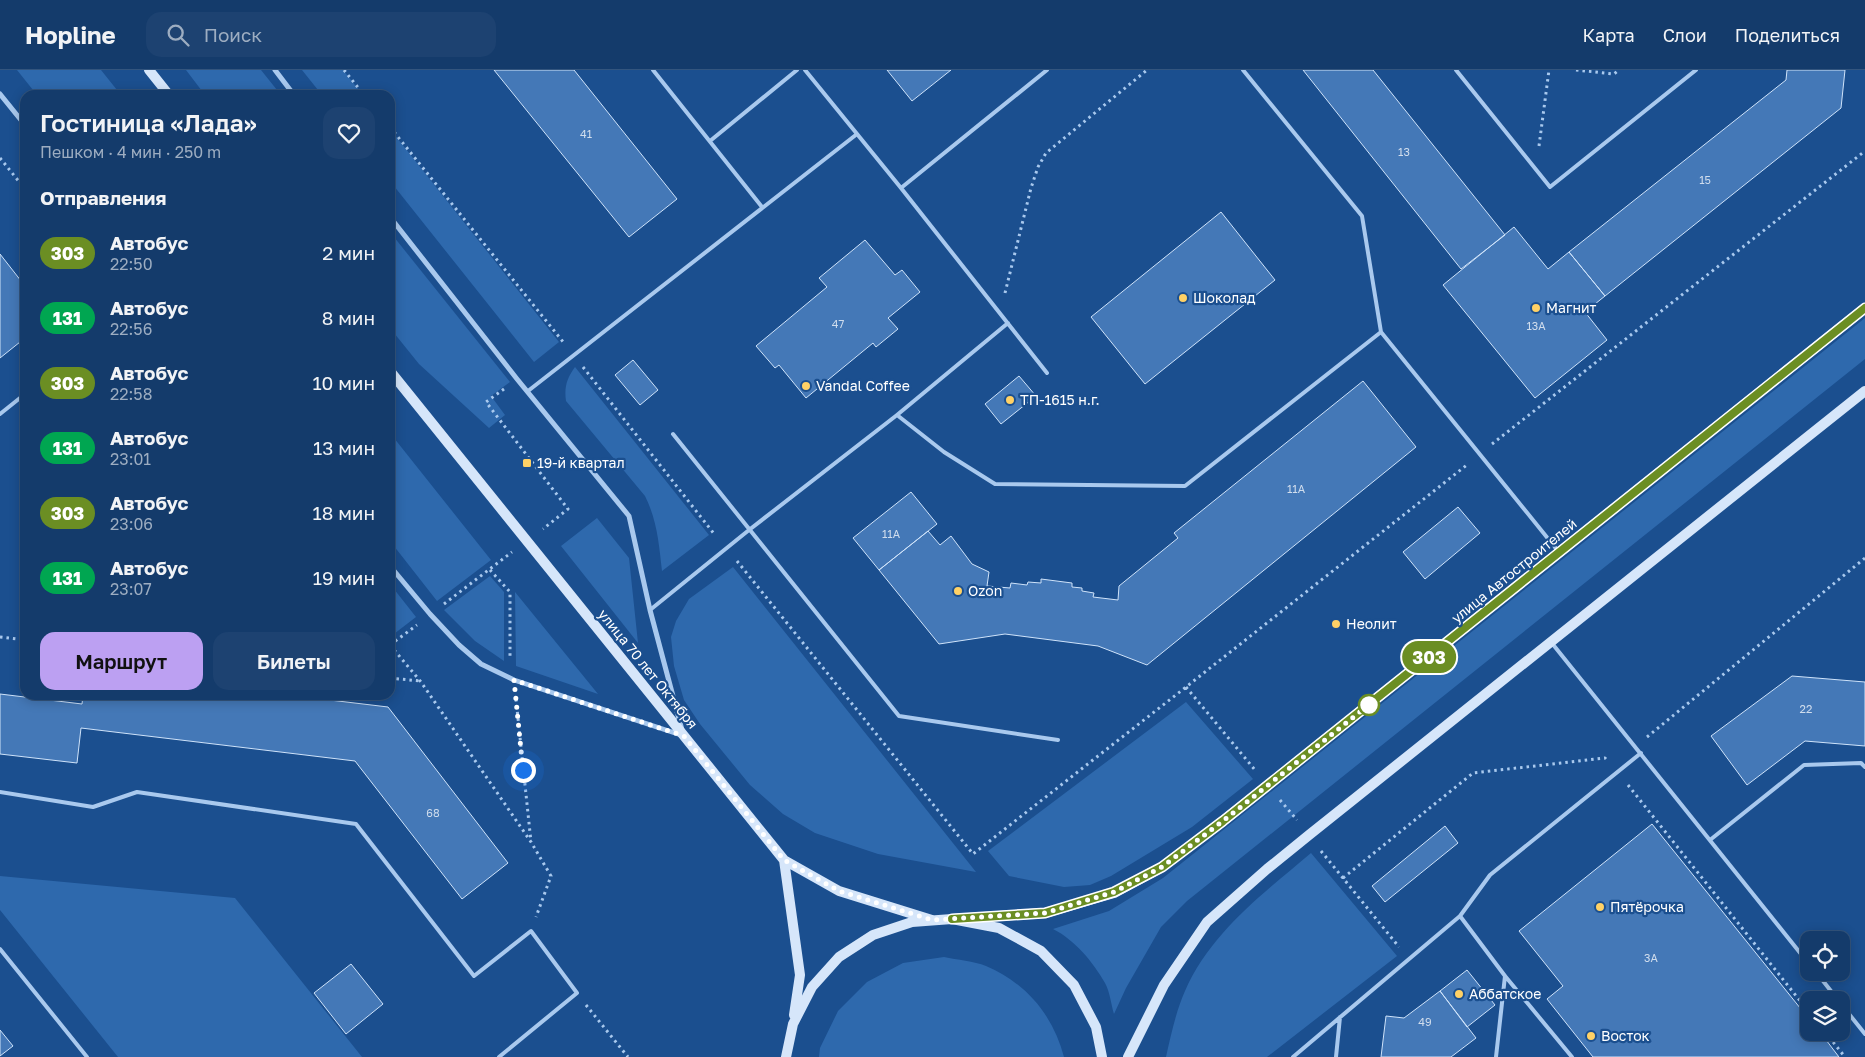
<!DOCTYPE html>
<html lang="ru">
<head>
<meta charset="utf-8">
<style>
  body { margin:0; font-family:"Golos Text",sans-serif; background:#1d4271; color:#f1f3f6; height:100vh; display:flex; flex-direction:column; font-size:19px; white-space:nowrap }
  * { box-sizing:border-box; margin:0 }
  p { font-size:16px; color:#9dadc1 }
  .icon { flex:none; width:28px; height:28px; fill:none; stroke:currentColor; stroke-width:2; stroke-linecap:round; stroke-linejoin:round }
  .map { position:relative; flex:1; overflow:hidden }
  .drawer { position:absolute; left:20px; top:20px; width:375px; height:610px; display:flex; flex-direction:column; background:#143b6b; border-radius:15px; box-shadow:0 2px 12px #0003,0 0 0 1px #33557e }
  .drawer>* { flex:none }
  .badge { padding:0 10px; border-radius:16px; font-size:18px; line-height:32px }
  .fabs { position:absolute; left:1800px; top:861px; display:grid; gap:10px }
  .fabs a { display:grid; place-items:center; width:50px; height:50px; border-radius:10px; background:#143b6b; box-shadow:0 2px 12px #0003,0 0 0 1px #33557e; font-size:25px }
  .you { position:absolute; width:25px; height:25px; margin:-12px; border:4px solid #fff; border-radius:50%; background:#1a73e8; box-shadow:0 0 0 8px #1a73e833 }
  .map>.badge { position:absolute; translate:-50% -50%; box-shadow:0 0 0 2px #fff }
  h2 { padding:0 20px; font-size:19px; line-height:45px }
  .round { display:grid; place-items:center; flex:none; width:52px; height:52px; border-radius:15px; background:#1d4271 }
  .overview { display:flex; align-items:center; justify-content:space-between; height:85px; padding:0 20px }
  h1 { font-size:24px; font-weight:600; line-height:38px }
  .button { display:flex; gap:10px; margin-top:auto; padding:10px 20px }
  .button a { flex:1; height:58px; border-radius:15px; background:#bca0f2; color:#111; font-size:20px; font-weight:600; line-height:58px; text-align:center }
  .button a+a { background:#1d4271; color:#f1f3f6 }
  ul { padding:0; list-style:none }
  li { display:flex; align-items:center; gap:15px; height:65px; padding:0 20px }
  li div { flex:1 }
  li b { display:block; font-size:19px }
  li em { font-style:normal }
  li .badge { min-width:55px; font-weight:700; text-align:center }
  header { display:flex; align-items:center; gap:30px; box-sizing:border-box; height:70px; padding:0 25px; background:#143b6b; border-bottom:1px solid #33557e }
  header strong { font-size:24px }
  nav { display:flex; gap:28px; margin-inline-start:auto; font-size:18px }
  .search { width:350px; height:45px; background:#1d4271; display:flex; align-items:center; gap:12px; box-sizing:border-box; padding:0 18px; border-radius:15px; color:#9dadc1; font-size:19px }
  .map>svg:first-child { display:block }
  .green { fill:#2e69ad }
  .building { fill:#4478b7; stroke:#cfe3fa }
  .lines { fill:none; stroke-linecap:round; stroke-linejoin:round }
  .path { stroke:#a9c9ee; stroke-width:3; stroke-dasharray:2.5 4; stroke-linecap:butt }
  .service { stroke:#a9c9ee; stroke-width:4 }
  .minor { stroke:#a9c9ee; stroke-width:5 }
  .secondary { stroke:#d6e6fa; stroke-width:10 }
  .line-casing { stroke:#fff; stroke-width:11 }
  .line { stroke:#6b8e23; stroke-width:8 }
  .walk { stroke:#fff; stroke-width:5; stroke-dasharray:0 9 }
  .poi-dot { fill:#ffd166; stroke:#1b4f8f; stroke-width:2 }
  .stop-dot { fill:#fff; stroke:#6b8e23; stroke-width:2.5 }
  .labels { text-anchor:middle; stroke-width:4.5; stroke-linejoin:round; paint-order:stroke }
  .number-label { font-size:11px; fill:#d0dded }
  .poi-label { font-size:14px; fill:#fff; stroke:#1b4f8f; text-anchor:start }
  .street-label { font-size:14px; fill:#fff; stroke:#1b4f8f }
</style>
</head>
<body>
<header>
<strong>Hopline</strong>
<div class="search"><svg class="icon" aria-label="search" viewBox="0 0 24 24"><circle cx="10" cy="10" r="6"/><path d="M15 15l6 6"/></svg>Поиск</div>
<nav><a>Карта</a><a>Слои</a><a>Поделиться</a></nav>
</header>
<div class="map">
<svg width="1865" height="987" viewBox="0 0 1865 987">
  <rect width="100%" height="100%" fill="#1b4f8f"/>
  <!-- green -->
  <path class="green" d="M 17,0 L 101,0 L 121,25 L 37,25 Z
    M 186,0 L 261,0 L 281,25 L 205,25 Z
    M 302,0 L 343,0 L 363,25 L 322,25 Z
    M 390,59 L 559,272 L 534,292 L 390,111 Z
    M 390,162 L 510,312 L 491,326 L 505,345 L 489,358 L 419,294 L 390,258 Z
    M 1865,248 L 1865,289 L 1187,831 L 1161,857 L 1126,918 L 1114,944 C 1111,934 1110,922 1105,913 C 1093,892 1075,870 1053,859 L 1109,841 L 1163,808 Z
    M 575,297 L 709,465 L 662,501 C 659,474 657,450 645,426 L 566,331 C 564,317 567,308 575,297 Z
    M 390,363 L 491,490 L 437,531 L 390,471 Z
    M 597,448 L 629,488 L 638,573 L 561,476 Z
    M 733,497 L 976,802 L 878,784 L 815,763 L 783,744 L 750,715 L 700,654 L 684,630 L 674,596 L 671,567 L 676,551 L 689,529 Z
    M 490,506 L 504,522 L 504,591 L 475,571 L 444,540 Z
    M 390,514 L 416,547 L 390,567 Z
    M 515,522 L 598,624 L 516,596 Z
    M 1186,632 L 1253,709 L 1192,757 L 1111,806 L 1090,815 L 1064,817 L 1009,806 L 988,781 Z
    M 1311,783 L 1397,886 L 1267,987 L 1166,987 C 1171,965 1176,941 1185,921 C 1211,862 1264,823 1311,783 Z
    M 0,806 L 235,828 L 362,987 L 118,987 L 0,840 Z
    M 944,887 C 957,890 974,891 986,896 C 1026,913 1053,945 1064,987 L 819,987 L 820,978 L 838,941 L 867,912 L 903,893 Z"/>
  <!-- building -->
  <path class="building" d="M 494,0 L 574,0 L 677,129 L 629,167 Z
    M 887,0 L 951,0 L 912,31 Z
    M 1303,0 L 1373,0 L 1505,165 L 1461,199 Z
    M 1787,0 L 1845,0 L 1841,38 L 1605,226 L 1569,182 L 1786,10 Z
    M 1221,142 L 1275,210 L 1145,314 L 1091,247 Z
    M 1514,157 L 1548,199 L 1569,182 L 1605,226 L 1585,242 L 1607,270 L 1535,328 L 1443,215 Z
    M 865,170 L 895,205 L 902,200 L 920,222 L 888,248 L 898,259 L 876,277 L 873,273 L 806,328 L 779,295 L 775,298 L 756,276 L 827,217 L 819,208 Z
    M 0,184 L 25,216 L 25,268 L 0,288 Z
    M 633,290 L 658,320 L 640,335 L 615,305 Z
    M 1019,306 L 1036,326 L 1001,354 L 985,334 Z
    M 1363,311 L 1416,377 L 1147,595 L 1098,576 L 1005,564 L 939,574 L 879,500 L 928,461 L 940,475 L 951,466 L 972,494 L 989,502 L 987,516 L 1010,518 L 1011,513 L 1027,515 L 1028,512 L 1041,513 L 1041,509 L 1072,513 L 1072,517 L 1082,518 L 1082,521 L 1094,523 L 1093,527 L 1118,530 L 1119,516 L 1178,468 L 1174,463 Z
    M 911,422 L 937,454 L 879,500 L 853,468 Z
    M 1458,437 L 1480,463 L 1425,509 L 1403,482 Z
    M 1792,606 L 1865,612 L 1865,676 L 1805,671 L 1747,715 L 1711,666 Z
    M 0,624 L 82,634 L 83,625 L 288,625 L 388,637 L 508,793 L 462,829 L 355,691 L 81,658 L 77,693 L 0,684 Z
    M 1652,754 L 1809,949 L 1809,962 L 1820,962 L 1839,987 L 1593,987 L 1547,929 L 1563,916 L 1519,861 Z
    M 1445,756 L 1458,773 L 1385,832 L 1372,816 Z
    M 351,894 L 383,934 L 346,964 L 314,923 Z
    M 1467,900 L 1495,935 L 1467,957 L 1440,921 Z
    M 1440,921 L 1476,968 L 1451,987 L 1381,987 L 1386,946 L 1404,948 Z
    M 0,960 L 13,976 L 0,986 Z"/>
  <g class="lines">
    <!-- path -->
    <path class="path" d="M 344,0 L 364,25
      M 1576,0 L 1614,4 L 1619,0
      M 390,57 L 564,273
      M 1539,76 L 1549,0
      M 0,88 L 25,119
      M 1005,223 L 1031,118 L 1038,97 L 1046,83 L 1147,0
      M 583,297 L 715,465
      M 504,319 L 486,332 L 568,439 L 543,459
      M 1492,374 L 1865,81
      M 737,491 L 973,784 L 1186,617 L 1468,394
      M 490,500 L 510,522 L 510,588
      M 444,534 L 512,482
      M 0,567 L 25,570
      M 390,575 L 417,555
      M 390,575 L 421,612 L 531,772 L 551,806 L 536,847
      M 390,608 L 420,611
      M 1186,617 L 1255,700
      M 516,629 L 531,772
      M 1647,667 L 1865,488
      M 1628,715 L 1809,942
      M 1280,730 L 1297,750
      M 1321,781 L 1399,877
      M 1343,808 L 1473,703 L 1605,688 L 1606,689
      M 586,935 L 628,987
      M 1825,962 L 1845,987"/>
    <!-- service -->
    <path class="service" d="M 653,0 L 762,137
      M 805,0 L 901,118 L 1047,0
      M 1243,0 L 1362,146 L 1381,262 L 1558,481
      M 1456,0 L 1550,117 L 1696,0
      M 710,71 L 797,0
      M 901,118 L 1047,303
      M 528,321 L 857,64
      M 0,344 L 25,324
      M 897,345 L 1008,253
      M 673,364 L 899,646 L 1058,670
      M 650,540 L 749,460 L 897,345 L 944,382 L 995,414 L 1185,416 L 1381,262
      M 1551,572 L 1809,894
      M 0,722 L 93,737 L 137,722 L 356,754 L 474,906 L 531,861 L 577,923 L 499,987
      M 1710,770 L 1804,695 L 1861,693 L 1865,697
      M 0,879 L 87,987
      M 1816,902 L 1838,930
      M 1841,934 L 1865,964
      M 1293,987 L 1460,846
      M 1336,987 L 1340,947
      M 1496,987 L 1505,906
      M 1572,987 L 1505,906 L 1460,846 L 1490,805 L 1641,683"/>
    <!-- minor -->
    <path class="minor" d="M 275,0 L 294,25
      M 0,24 L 25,55
      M 390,147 L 517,309 L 629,446 L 650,540 L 682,660
      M 390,496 L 430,544 L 459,575 L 481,594 L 514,610 L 681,665"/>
    <!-- secondary -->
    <path class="secondary" d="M 149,0 L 169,25
      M 390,301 L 784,790 L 839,821 L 932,850
      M 784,790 L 800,905 L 794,945
      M 952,849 L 1045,843 L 1114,823 L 1162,797 L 1223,751 L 1865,238
      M 786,987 L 793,954 L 812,917 L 839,887 L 873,865 L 912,852 L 952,849 L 999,858 L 1041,881 L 1074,915 L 1096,957 L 1102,987
      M 1128,987 L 1164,915 L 1207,852 L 1267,799 L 1309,765 L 1865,321"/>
  </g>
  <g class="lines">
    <defs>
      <path id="line" d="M 952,849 L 1045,843 L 1114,822 L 1162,797 L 1223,751 L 1865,238"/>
    </defs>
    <!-- line casing -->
    <use href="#line" class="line-casing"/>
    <!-- line -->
    <use href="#line" class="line"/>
    <!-- walk -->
    <path class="walk" d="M 523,700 L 514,610 L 684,666 L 784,790 L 839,821 L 932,850 L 1045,843 L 1114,822 L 1162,797 L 1223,751 L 1375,630 L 1369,635"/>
  </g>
  <!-- markers -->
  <g class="poi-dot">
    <circle cx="1183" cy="228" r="5"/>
    <circle cx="1536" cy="238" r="5"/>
    <circle cx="806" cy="316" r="5"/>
    <circle cx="1010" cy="330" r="5"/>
    <rect x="522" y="388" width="10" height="10" rx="2.5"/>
    <circle cx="958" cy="521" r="5"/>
    <circle cx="1336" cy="554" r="5"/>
    <circle cx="1600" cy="837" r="5"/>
    <circle cx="1459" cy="924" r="5"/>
    <circle cx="1591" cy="966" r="5"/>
  </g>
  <circle class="stop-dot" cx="1369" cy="635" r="10"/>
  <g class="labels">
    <!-- number labels -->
    <g class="number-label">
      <text x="586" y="68">41</text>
      <text x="1404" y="86">13</text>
      <text x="1705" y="114">15</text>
      <text x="838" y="258">47</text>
      <text x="1536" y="260">13А</text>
      <text x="1296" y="423">11А</text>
      <text x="891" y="468">11А</text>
      <text x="1806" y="643">22</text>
      <text x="433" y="747">68</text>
      <text x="1651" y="892">3А</text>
      <text x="1425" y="956">49</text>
    </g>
    <!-- poi labels -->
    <g class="poi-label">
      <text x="1193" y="233">Шоколад</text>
      <text x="1546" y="243">Магнит</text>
      <text x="816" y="321">Vandal Coffee</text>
      <text x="1020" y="335">ТП-1615 н.г.</text>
      <text x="537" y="398">19-й квартал</text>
      <text x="968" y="526">Ozon</text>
      <text x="1346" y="559">Неолит</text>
      <text x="1610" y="842">Пятёрочка</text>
      <text x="1469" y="929">Аббатское</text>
      <text x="1601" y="971">Восток</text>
    </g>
    <!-- street labels -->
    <g class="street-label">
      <text transform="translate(1514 501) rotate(-39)" y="5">улица Автостроителей</text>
      <text transform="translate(648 599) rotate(51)" y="5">улица 70 лет Октября</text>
    </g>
  </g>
</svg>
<div class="fabs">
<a><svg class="icon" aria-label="locate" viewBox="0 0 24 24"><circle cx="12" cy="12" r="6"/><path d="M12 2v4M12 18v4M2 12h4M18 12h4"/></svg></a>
<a><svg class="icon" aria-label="layers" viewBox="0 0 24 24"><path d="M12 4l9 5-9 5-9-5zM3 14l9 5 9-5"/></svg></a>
</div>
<div class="you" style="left:523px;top:700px"></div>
<b class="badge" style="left:1429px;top:587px;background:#6b8e23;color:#fff">303</b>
<section class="drawer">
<div class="overview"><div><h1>Гостиница «Лада»</h1><p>Пешком · 4 мин · 250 m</p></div><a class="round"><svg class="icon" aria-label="heart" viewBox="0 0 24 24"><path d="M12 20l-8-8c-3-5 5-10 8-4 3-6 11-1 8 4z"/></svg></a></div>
<h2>Отправления</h2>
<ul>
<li><span class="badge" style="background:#6b8e23;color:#fff">303</span><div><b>Автобус</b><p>22:50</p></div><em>2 мин</em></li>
<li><span class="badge" style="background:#00a651;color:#fff">131</span><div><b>Автобус</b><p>22:56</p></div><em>8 мин</em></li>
<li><span class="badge" style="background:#6b8e23;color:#fff">303</span><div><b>Автобус</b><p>22:58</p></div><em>10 мин</em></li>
<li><span class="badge" style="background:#00a651;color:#fff">131</span><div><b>Автобус</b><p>23:01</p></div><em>13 мин</em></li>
<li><span class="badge" style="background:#6b8e23;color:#fff">303</span><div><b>Автобус</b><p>23:06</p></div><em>18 мин</em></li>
<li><span class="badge" style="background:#00a651;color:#fff">131</span><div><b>Автобус</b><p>23:07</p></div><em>19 мин</em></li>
</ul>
<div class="button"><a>Маршрут</a><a>Билеты</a></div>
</section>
</div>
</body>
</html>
